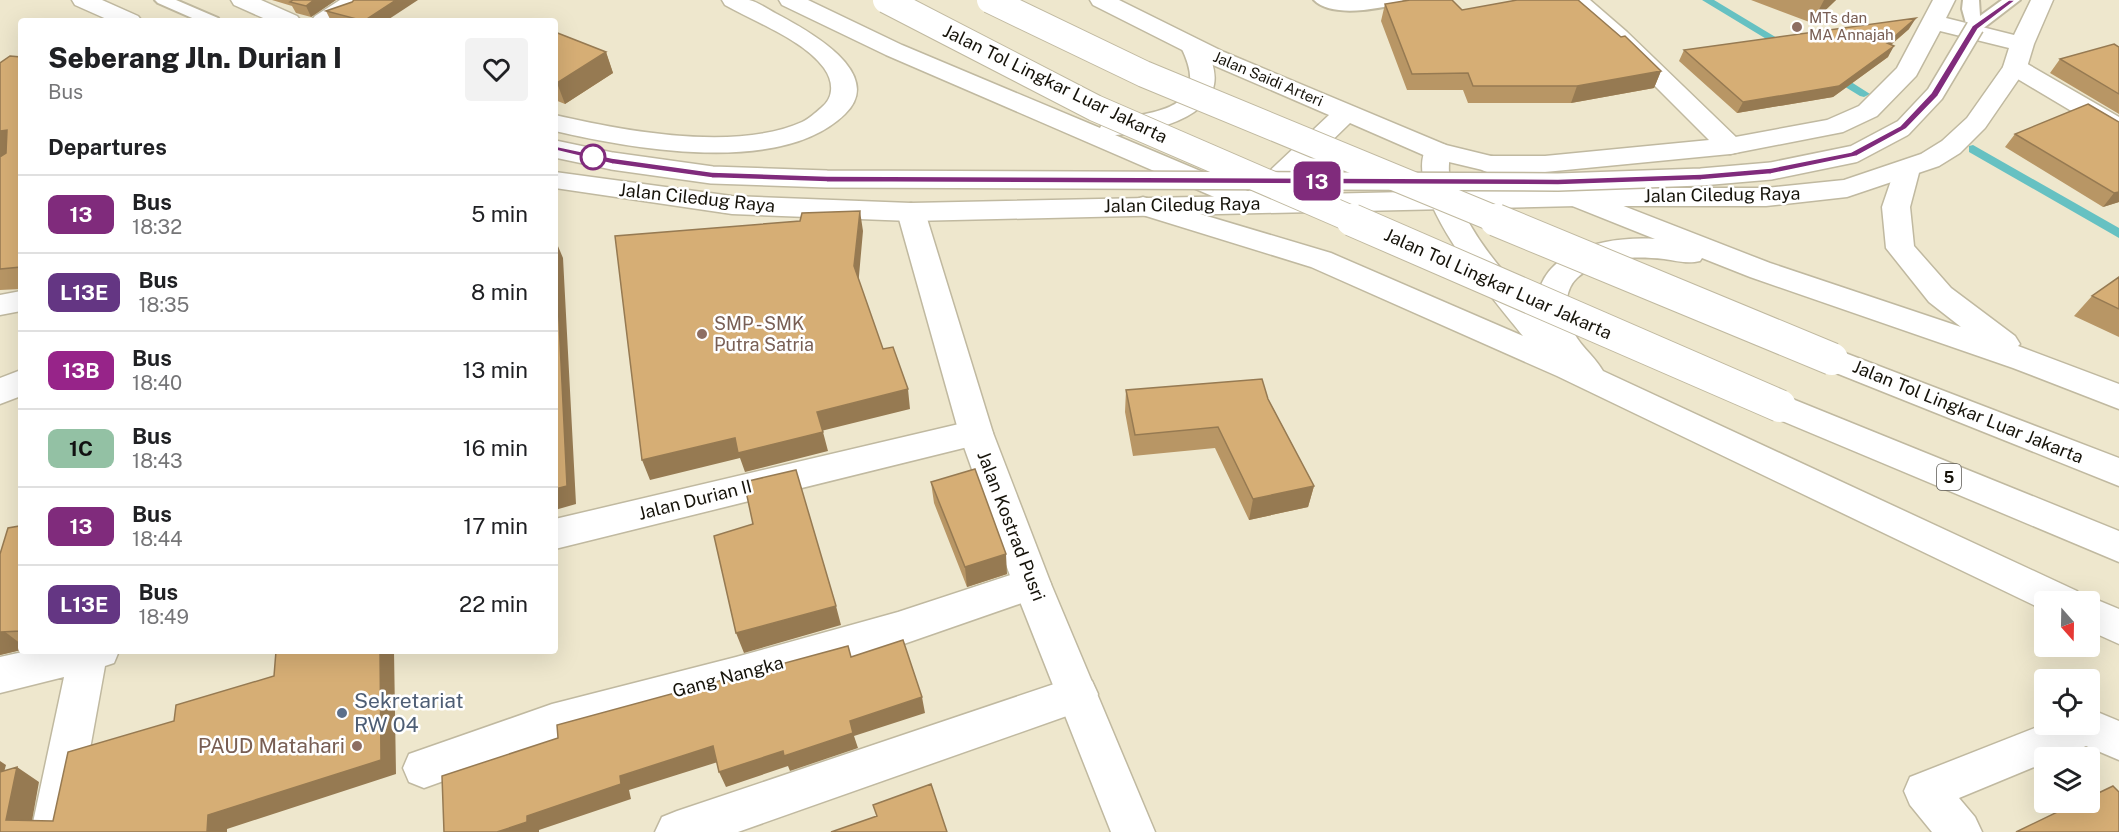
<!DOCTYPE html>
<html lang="en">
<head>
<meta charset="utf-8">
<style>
  body { margin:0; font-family:"Public Sans",sans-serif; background:#f2f2f2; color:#202124; height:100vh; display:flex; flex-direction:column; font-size:22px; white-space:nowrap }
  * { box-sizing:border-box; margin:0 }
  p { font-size:20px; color:#757577 }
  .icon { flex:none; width:33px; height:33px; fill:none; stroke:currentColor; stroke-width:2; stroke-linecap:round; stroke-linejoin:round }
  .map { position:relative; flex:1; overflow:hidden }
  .details { position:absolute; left:18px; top:18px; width:540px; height:636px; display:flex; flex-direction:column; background:#fff; border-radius:6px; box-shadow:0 6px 24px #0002 }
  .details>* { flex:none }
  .badge { padding:0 12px; border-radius:9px; font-size:21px; line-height:39px }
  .needle { width:39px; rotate:160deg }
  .buttons { position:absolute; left:2034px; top:591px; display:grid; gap:12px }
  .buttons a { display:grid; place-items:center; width:66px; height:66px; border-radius:6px; background:#fff; box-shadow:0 6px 24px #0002; font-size:30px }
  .map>.badge { position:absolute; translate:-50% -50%; box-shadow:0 0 0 3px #fff }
  h2 { padding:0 30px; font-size:22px; line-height:54px }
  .round { display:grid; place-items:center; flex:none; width:63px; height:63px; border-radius:6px; background:#f2f2f2 }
  .head { display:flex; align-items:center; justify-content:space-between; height:102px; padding:0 30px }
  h1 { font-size:28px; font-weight:800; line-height:45px }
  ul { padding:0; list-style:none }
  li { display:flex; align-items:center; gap:18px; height:78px; padding:0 30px; border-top:2px solid #e0e0e0 }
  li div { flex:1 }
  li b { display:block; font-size:22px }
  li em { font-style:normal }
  li .badge { min-width:66px; font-weight:700; text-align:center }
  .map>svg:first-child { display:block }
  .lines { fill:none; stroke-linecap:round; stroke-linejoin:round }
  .stream { fill:#66c1c2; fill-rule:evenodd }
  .lane-casing { stroke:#c0b9a0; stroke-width:4 }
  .street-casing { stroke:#c0b9a0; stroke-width:3 }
  .secondary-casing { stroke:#c0b9a0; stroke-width:3 }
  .primary-casing { stroke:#c0b9a0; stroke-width:3 }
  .highway-casing { stroke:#c0b9a0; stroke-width:3 }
  .lane { fill:#fff; fill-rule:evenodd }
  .street { fill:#fff; fill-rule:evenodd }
  .secondary { fill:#fff; fill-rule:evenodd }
  .primary { fill:#fff; fill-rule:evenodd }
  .highway { fill:#fff; fill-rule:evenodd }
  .lane-bridge-casing { stroke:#c0b9a0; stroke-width:20; stroke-linecap:butt }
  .highway-bridge-far1-casing { stroke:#c0b9a0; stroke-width:28; stroke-linecap:butt }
  .highway-bridge-casing { stroke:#c0b9a0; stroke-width:34; stroke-linecap:butt }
  .lane-bridge { stroke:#fff; stroke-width:17 }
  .highway-bridge-far1 { stroke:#fff; stroke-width:26 }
  .highway-bridge { stroke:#fff; stroke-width:32 }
  .wall { fill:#b89665 }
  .shaded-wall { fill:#967a52 }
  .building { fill:#d6ae75; stroke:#967a52; stroke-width:1.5 }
  .line { fill:#802b7c; stroke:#fff; stroke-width:1.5 }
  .education-dot { fill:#8d6e63; stroke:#fff; stroke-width:2 }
  .stop-dot { fill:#fff; stroke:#802b7c; stroke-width:3 }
  .service-dot { fill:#5c6f8a; stroke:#fff; stroke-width:2 }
  .labels { text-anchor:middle; stroke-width:5; stroke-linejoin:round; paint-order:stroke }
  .far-education-label { font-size:15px; fill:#785e54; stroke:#fff; text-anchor:start }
  .far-street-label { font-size:15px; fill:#16130a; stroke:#fff }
  .shield { fill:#fff; stroke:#5c5a54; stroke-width:1.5 }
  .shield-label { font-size:16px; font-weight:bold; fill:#16130a }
  .street-label { font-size:18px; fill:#16130a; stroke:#fff }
  .education-label { font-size:18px; fill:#785e54; stroke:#fff; text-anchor:start }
  .near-service-label { font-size:21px; fill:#4e5e75; stroke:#fff; text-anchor:start }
  .near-education-label { font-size:21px; fill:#785e54; stroke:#fff; text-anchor:end }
</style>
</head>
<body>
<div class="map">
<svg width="2119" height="832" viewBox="0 0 2119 832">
  <rect width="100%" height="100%" fill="#eee7cd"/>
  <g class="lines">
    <!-- stream -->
    <path class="stream" d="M 1702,0 L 1714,0 L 1792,47 L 1791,49 L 1783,49 Z
      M 1833,72 L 1837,73 L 1870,94 L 1864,97 L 1860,96 L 1829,77 L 1829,73 Z
      M 1973,145 L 2119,228 L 2119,238 L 1969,152 L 1969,146 Z"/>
    <defs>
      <path id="lane" d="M 155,0 L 176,0 L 218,18 L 220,21 L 199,21 L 158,3 Z
        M 1314,0 L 1403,0 L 1400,3 C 1379,9 1331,18 1314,0 Z
        M 1963,0 L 1979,0 L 1980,16 L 2002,0 L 2020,0 L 1981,30 L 1975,32 L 1967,27 L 1962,9 Z"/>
      <path id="street" d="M 340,0 L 367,0 C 354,19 333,21 311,21 L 315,16 Z
        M 1565,0 L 1590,0 L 1627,32 L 1739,140 L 1743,146 L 1739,152 L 1730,154 L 1721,152 L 1611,42 Z
        M 2015,60 L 2024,62 L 2119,117 L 2119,136 L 2110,134 L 2006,72 L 2003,67 L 2006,62 Z
        M 21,291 L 21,311 L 0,315 L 0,295 Z
        M 21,370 L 21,396 L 0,404 L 0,378 Z
        M 976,420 L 988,424 L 993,433 L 988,442 L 555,549 L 555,519 Z
        M 1032,568 L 1045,573 L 1051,584 L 1045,595 L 898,646 L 736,693 L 552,742 L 424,788 L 409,782 L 403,768 L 409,754 L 552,704 L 736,657 L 898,612 Z
        M 27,651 L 119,651 L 114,663 L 105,666 L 75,832 L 31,832 L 64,677 L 0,693 L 0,657 Z
        M 1078,676 L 1092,681 L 1098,694 L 1092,707 L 1078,712 L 738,832 L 655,832 L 662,817 L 677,811 Z
        M 2090,709 L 2119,721 L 2119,760 L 2086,746 L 2059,758 L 2044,758 L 2044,763 L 1959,798 L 1975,817 L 1982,832 L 1932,832 L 1910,805 L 1904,791 L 1910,777 L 2045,724 L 2090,724 Z"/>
      <path id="secondary" d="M 911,203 L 921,206 L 925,212 L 993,433 L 1051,584 L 1155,832 L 1111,832 L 1013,584 L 959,433 L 897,212 L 901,206 Z"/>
      <path id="primary" d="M 72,0 L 102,0 L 138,16 L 142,21 L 111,21 L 75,5 Z
        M 231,0 L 261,0 L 297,16 L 301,21 L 270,21 L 234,5 Z
        M 722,0 C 730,0 741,0 749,0 C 758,2 769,10 777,14 C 807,30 887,73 845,114 C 782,176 633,149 555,131 L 555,115 C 624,131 735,152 802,122 C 809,119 815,113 821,108 C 834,98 834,82 824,68 C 804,40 755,22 725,5 Z
        M 1090,0 L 1119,0 L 1224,52 L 1446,145 L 1491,156 L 1545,156 L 1730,138 L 1827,120 L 1859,106 L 1897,68 L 1933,0 L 1955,0 L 1946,18 L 2014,35 L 2031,0 L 2053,0 L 2034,44 L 2027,67 L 1985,128 L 1960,153 L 1939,166 L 1847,197 L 1766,206 L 1577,206 L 911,221 L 732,214 L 555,188 L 555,172 L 732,196 L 911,203 L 1243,196 L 1329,115 L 1206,62 L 1093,5 ZM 1940,31 L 2009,48 L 2003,67 L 1967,118 L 1942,141 L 1921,154 L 1844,180 L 1766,188 L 1577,188 L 1276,195 L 1350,123 L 1428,157 L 1491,172 L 1545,172 L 1730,154 L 1843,132 L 1877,116 L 1916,76 Z"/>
      <path id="highway" d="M 779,0 L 808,0 L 902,45 L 1100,128 L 1103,122 C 1147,111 1215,115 1181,47 L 1185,42 L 1193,40 L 1201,42 C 1247,108 1166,131 1115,135 L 1262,197 L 1266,203 L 1262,209 L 1252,212 L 1242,209 L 886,55 L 782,5 Z
        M 1437,143 L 1446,145 C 1452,154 1448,162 1449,172 C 1449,180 1454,190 1457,198 C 1474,241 1507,276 1537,310 C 1535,249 1608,236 1655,239 L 1482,170 L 1478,164 L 1482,158 L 1491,156 L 1500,158 L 1770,263 L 1961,327 L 1929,302 L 1886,248 L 1882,207 L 1897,163 L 1907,161 L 1917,163 L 1920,169 L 1910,207 L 1914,246 L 1951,288 L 2015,336 L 2020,344 L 2018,346 L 2119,384 L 2119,409 L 2013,368 L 1750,277 L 1702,258 L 1700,261 C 1688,264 1677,261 1664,259 C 1633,256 1601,256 1577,278 C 1564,290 1565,310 1571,326 C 1577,344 1593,354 1603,371 L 2077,591 L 2082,600 L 2090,597 L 2119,609 L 2119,644 L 2090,631 L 2090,602 L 2044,602 L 2044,610 L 1557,376 L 1311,267 L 1133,212 L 1129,206 L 1133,200 L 1143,197 L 1331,253 L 1523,336 C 1496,302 1397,190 1428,145 Z
        M 1832,348 L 2119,458 L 2119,486 L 1821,367 L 1816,359 L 1821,351 Z
        M 1780,394 L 2119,531 L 2119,562 L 1768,415 L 1764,406 L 1768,397 Z"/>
    </defs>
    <!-- lane casing -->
    <use href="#lane" class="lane-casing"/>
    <!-- street casing -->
    <use href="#street" class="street-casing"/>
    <!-- secondary casing -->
    <use href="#secondary" class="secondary-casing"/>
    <!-- primary casing -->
    <use href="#primary" class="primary-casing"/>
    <!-- highway casing -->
    <use href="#highway" class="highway-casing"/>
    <!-- lane -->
    <use href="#lane" class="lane"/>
    <!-- street -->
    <use href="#street" class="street"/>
    <!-- secondary -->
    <use href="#secondary" class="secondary"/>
    <!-- primary -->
    <use href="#primary" class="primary"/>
    <!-- highway -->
    <use href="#highway" class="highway"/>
    <defs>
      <path id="lane-bridge" d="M 555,149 L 612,161 L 712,175 L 827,179 L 1558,182 L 1701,177 L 1771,171 L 1854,154 L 1903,128 L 1935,94 L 1975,27"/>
      <path id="highway-bridge-far1" d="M 886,0 L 1095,108 L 1356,221
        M 990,0 L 1144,74 L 1500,221"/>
      <path id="highway-bridge" d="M 1352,220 L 1780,406
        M 1496,220 L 1832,359"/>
    </defs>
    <!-- lane-bridge casing -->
    <use href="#lane-bridge" class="lane-bridge-casing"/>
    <!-- highway-bridge-far1 casing -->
    <use href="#highway-bridge-far1" class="highway-bridge-far1-casing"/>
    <!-- highway-bridge casing -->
    <use href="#highway-bridge" class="highway-bridge-casing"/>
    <!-- lane-bridge -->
    <use href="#lane-bridge" class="lane-bridge"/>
    <!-- highway-bridge-far1 -->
    <use href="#highway-bridge-far1" class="highway-bridge-far1"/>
    <!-- highway-bridge -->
    <use href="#highway-bridge" class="highway-bridge"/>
  </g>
  <!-- wall -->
  <path class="wall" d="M 272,0 L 336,0 L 311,17 L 296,13 L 292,6 Z
    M 1751,0 L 1836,0 L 1812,23 Z
    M 1385,4 L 1462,10 L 1661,71 L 1654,88 L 1571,103 L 1468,103 L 1463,90 L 1407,90 L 1381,21 Z
    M 326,11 L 386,21 L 331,21 Z
    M 1909,29 L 1891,45 L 1888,57 L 1833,97 L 1737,113 L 1679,61 L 1684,50 Z
    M 555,32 L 606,52 L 613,73 L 565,104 L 555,100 Z
    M 2119,47 L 2119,114 L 2050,73 L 2060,59 Z
    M 21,57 L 21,289 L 0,290 L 0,63 Z
    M 2119,122 L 2119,202 L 2103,207 L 2005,147 L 2015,134 Z
    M 2119,277 L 2119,337 L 2074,316 L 2092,296 Z
    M 1126,390 L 1268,399 L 1314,486 L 1308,507 L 1249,520 L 1215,448 L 1133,456 L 1125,412 Z
    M 931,482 L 1007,574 L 967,587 L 934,503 Z
    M 21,519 L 21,650 L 0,655 L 0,554 L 19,526 Z"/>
  <!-- shaded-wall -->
  <path class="shaded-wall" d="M 314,0 L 336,0 L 311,17 L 306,6 Z
    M 396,0 L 418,0 L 386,21 L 364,21 Z
    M 1824,0 L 1836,0 L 1812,23 Z
    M 1916,18 L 1909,29 L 1880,54 L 1887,43 Z
    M 1894,46 L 1888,57 L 1833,97 L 1737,113 L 1743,102 Z
    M 606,52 L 613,73 L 565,104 L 557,83 Z
    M 1661,71 L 1654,88 L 1571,103 L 1577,86 Z
    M 7,130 L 21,148 L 0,159 L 0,131 Z
    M 2119,192 L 2119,202 L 2103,207 L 2114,193 Z
    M 860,211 L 863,231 L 858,287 L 854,266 Z
    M 555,239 L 563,258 L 576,504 L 555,510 Z
    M 908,389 L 910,409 L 821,431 L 817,412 Z
    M 823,432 L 828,451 L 745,472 L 740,458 L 650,480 L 642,460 L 735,438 Z
    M 1314,486 L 1308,507 L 1249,520 L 1253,499 Z
    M 1006,554 L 1007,574 L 967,587 L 965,567 Z
    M 836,606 L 841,625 L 744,653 L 736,633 Z
    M 4,631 L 21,644 L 21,650 L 0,655 L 0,632 Z
    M 380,651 L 394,651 L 396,774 L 227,829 L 227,832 L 207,832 L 208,815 Z
    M 922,697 L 925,713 L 854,736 L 858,748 L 790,771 L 788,766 L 726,787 L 719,772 L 850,721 Z
    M 713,746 L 721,761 L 629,790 L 631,799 L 539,830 L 539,832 L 497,832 L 527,816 L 620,776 Z
    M 0,761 L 6,765 L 0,787 Z
    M 17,767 L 39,782 L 30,832 L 6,820 Z"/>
  <!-- building -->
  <path class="building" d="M 293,0 L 314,0 L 306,6 L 290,2 Z
    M 354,0 L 396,0 L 364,21 L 326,11 L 352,2 Z
    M 1410,0 L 1452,0 L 1462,10 L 1517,0 L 1578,0 L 1621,37 L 1625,36 L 1661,71 L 1577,86 L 1473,86 L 1468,73 L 1412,74 L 1385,4 Z
    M 1916,18 L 1887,43 L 1894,46 L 1839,86 L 1743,102 L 1684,50 Z
    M 555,32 L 606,52 L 557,83 L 555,82 Z
    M 2114,44 L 2119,47 L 2119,94 L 2060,59 Z
    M 10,56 L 21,57 L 21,267 L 0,269 L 0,157 L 6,153 L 7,130 L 0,131 L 0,63 Z
    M 2088,104 L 2119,122 L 2119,192 L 2114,193 L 2015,134 Z
    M 860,211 L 854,266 L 883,349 L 893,347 L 908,389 L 817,412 L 823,432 L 738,453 L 735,438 L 642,460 L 615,236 L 800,221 L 802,213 Z
    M 555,239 L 567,486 L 555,489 Z
    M 2119,277 L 2119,309 L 2092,296 Z
    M 1262,379 L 1268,399 L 1314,486 L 1253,499 L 1218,427 L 1135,435 L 1126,390 Z
    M 975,469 L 1006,554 L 965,567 L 931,482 Z
    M 796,470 L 836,606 L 736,633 L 714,536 L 753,524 L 744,482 Z
    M 21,519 L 21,631 L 0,632 L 0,554 L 8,528 L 19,526 Z
    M 903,640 L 922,697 L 850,721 L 853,733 L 784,756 L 783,751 L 719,772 L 713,746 L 620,776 L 621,784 L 527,816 L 527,822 L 497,832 L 444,832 L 442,776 L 558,738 L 557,725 L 848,646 L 851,657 Z
    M 276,651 L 380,651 L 381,760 L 208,815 L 207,832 L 0,832 L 0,772 L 17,767 L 6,820 L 53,821 L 68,752 L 174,721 L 176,705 L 274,676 Z
    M 931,784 L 947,832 L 831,832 L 877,816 L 873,805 Z
    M 2113,786 L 2119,792 L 2119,832 L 2016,832 L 2078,802 L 2090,802 L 2090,797 Z"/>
  <!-- line -->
  <path class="line" d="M 2009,0 L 2016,0 L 1978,29 L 1938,96 L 1906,129 L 1857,156 L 1771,174 L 1701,180 L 1558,185 L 827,182 L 712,178 L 612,164 L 550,149 L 555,146 L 612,158 L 712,172 L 827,176 L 1558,179 L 1701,174 L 1771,168 L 1851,152 L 1900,126 L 1931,93 L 1972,26 Z"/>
  <!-- markers -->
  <g class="education-dot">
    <circle cx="1797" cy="27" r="6"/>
    <circle cx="702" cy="334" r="6"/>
    <circle cx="357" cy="746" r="6"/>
  </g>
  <circle class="stop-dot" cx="593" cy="157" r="12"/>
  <circle class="service-dot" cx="342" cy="713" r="6"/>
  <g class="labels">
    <!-- far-education labels -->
    <g class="far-education-label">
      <text x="1809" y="23">MTs dan<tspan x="1809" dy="17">MA Annajah</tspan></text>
    </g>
    <!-- far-street labels -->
    <g class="far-street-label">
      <text transform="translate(1268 79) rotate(23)" y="5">Jalan Saidi Arteri</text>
    </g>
    <!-- shield labels -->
    <rect class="shield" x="1937" y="464" width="24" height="26" rx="4.5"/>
    <g class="shield-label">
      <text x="1949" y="483">5</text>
    </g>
    <!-- street labels -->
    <g class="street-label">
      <text transform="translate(1055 84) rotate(26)" y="6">Jalan Tol Lingkar Luar Jakarta</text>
      <text transform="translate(1722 195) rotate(-1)" y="6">Jalan Ciledug Raya</text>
      <text transform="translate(697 198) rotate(6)" y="6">Jalan Ciledug Raya</text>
      <text transform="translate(1182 205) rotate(-1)" y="6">Jalan Ciledug Raya</text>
      <text transform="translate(1498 284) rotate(24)" y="6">Jalan Tol Lingkar Luar Jakarta</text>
      <text transform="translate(1968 412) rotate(22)" y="6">Jalan Tol Lingkar Luar Jakarta</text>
      <text transform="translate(695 500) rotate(-14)" y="6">Jalan Durian II</text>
      <text transform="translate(1011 526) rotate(69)" y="6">Jalan Kostrad Pusri</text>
      <text transform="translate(728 677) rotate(-15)" y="6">Gang Nangka</text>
    </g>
    <!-- education labels -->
    <g class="education-label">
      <text x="714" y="330">SMP - SMK<tspan x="714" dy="21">Putra Satria</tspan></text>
    </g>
    <!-- near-service labels -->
    <g class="near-service-label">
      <text x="354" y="708">Sekretariat<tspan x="354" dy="24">RW 04</tspan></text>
    </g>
    <!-- near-education labels -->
    <g class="near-education-label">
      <text x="345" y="753">PAUD Matahari</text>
    </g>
  </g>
</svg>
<div class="buttons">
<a><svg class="needle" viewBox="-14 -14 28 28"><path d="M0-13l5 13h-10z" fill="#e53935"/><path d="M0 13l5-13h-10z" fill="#757577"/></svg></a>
<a><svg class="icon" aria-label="locate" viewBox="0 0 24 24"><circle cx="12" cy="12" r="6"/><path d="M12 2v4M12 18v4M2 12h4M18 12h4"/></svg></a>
<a><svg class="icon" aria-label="layers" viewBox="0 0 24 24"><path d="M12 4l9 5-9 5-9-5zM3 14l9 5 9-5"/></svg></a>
</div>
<b class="badge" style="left:1317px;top:181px;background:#802b7c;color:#fff">13</b>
<section class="details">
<div class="head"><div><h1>Seberang Jln. Durian I</h1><p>Bus</p></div><a class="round"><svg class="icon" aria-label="heart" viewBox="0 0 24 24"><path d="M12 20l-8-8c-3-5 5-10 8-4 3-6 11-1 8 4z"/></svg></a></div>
<h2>Departures</h2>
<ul>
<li><span class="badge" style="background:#802b7c;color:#fff">13</span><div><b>Bus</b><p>18:32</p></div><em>5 min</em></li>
<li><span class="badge" style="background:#643683;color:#fff">L13E</span><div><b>Bus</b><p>18:35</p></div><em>8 min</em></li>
<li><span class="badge" style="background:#972489;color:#fff">13B</span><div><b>Bus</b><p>18:40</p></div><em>13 min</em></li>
<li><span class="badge" style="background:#93c1a4;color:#111">1C</span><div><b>Bus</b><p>18:43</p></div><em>16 min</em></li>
<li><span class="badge" style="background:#802b7c;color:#fff">13</span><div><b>Bus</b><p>18:44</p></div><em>17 min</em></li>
<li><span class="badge" style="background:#643683;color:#fff">L13E</span><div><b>Bus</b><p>18:49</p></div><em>22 min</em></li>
</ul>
</section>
</div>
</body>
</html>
